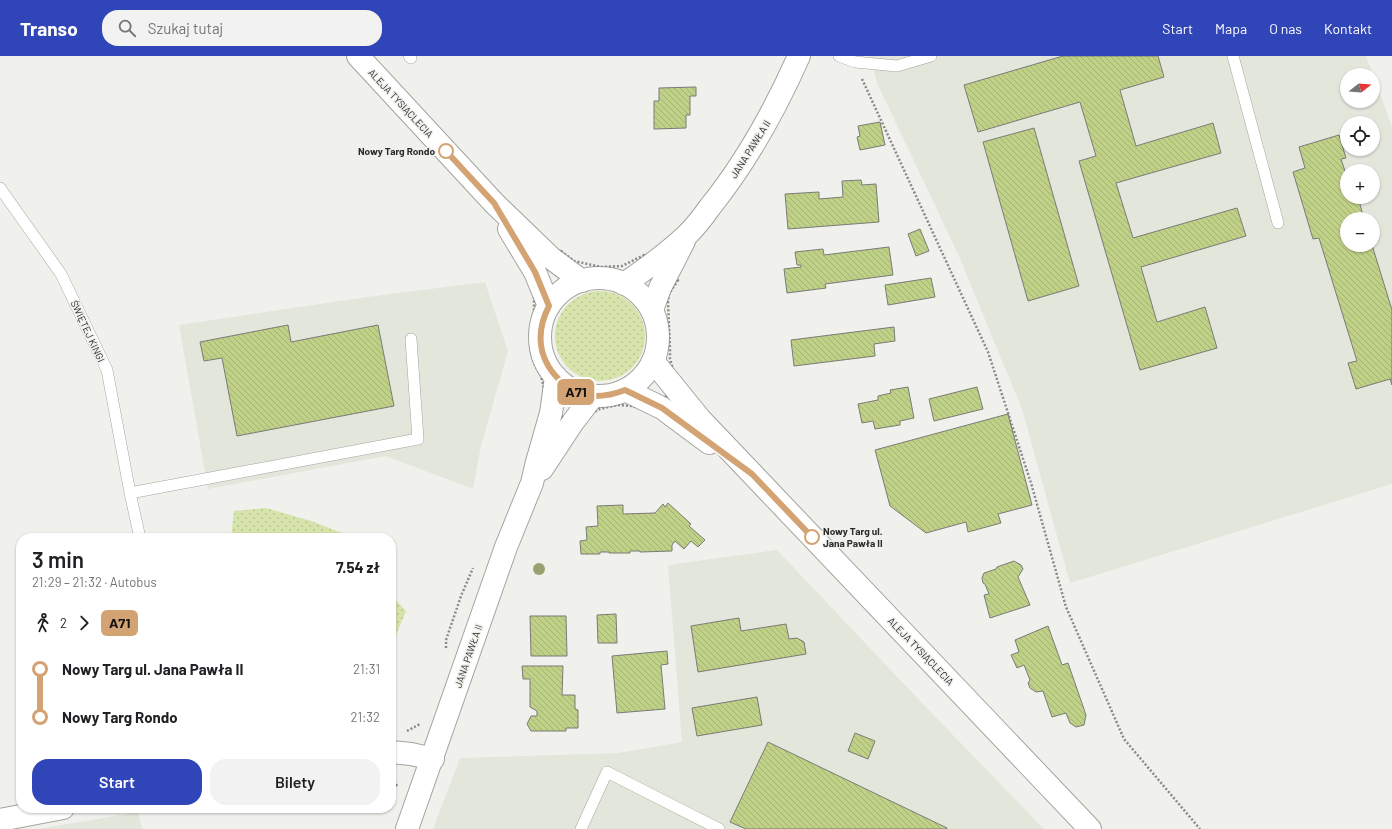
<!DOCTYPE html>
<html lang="pl">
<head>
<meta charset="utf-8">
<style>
  body { margin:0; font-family:Barlow,sans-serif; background:#f2f2f2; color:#202124; height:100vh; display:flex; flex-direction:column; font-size:15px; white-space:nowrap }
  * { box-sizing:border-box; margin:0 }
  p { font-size:13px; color:#757577 }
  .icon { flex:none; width:22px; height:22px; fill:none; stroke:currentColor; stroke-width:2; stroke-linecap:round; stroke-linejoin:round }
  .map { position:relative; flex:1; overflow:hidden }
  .side { position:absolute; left:16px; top:477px; width:380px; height:280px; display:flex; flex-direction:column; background:#fff; border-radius:16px; box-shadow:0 1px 3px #0004 }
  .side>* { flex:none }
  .badge { padding:0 8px; border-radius:6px; font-size:14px; line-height:26px }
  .needle { width:26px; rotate:73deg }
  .controls { position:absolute; left:1340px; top:12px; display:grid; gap:8px }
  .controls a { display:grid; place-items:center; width:40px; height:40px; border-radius:50%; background:#fff; box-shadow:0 1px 3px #0004; font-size:20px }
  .map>.badge { position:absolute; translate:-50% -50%; box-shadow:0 0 0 2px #fff }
  .legs { display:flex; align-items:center; gap:6px; height:44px; padding:0 16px; font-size:13px }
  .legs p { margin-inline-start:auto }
  .headline { display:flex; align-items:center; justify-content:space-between; height:68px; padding:0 16px }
  h1 { font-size:22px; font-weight:600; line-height:30px }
  .primary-button { display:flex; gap:8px; margin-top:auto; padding:8px 16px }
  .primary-button a { flex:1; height:46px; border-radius:16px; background:#3046b8; color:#fff; font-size:16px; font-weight:600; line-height:46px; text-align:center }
  .primary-button a+a { background:#f2f2f2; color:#202124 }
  ul { padding:0 16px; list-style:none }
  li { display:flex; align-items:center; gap:14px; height:48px; font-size:15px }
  li i { display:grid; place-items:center; width:6px; height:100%; margin:0 5px; background:currentColor }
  li i::after { content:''; width:10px; height:10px; margin:-5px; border:3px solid; border-radius:50%; background:#fff }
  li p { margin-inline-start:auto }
  li:first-child i { background:linear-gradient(#0000 50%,currentColor 0) }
  li:last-child i { background:linear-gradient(currentColor 50%,#0000 0) }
  header { display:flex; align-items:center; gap:24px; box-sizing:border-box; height:56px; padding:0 20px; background:#3046b8; color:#fff }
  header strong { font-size:19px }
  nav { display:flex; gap:22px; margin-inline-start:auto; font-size:14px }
  .search { width:280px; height:36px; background:#f2f2f2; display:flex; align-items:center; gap:10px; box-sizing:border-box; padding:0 14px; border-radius:16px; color:#757577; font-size:15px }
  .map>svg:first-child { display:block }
  .built { fill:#e3e6db; fill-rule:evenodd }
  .grass { fill:url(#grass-dots) }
  .building { fill:url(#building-back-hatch); stroke:#7a7b77 }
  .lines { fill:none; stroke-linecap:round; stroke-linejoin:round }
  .lane-casing { stroke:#a3a4a0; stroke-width:12 }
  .street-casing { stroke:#a3a4a0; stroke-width:24 }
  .secondary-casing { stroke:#a3a4a0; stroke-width:24 }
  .primary-casing { stroke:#a3a4a0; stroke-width:24 }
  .path { stroke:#898987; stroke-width:2.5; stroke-dasharray:2 2; stroke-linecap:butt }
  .lane { stroke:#fff; stroke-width:11 }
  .street { stroke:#fff; stroke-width:22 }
  .secondary { stroke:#fff; stroke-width:22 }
  .primary { stroke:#fff; stroke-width:22 }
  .tree { fill:#99a171 }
  .line-1-casing { stroke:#fff; stroke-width:9 }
  .line-1 { stroke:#d4a373; stroke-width:6 }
  .stop-1-dot { fill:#fff; stroke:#d4a373; stroke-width:2 }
  .labels { text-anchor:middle; stroke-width:3; stroke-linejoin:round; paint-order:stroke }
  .street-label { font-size:10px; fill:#2b2b2a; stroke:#f0f1ed }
  .stop-label { font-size:10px; font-weight:bold; fill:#2b2b2a; stroke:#f0f1ed; text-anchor:end }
</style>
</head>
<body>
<header>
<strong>Transo</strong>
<div class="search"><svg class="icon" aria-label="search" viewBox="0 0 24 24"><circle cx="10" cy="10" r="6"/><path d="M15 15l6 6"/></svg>Szukaj tutaj</div>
<nav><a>Start</a><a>Mapa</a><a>O nas</a><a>Kontakt</a></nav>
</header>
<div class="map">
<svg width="1392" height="773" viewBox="0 0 1392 773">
  <defs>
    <pattern id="grass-dots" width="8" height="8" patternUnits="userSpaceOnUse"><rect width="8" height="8" fill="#d6e4ab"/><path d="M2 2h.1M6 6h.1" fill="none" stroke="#b8c493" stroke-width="1.8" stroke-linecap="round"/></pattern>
    <pattern id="building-back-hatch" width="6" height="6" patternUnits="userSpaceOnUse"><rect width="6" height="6" fill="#bfd087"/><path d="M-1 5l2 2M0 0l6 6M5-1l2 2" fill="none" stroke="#a4b375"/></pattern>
  </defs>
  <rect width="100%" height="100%" fill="#f0f1ed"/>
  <!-- built -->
  <path class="built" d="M 870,0 L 1366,0 L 1373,19 L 1347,19 L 1347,45 L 1373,45 L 1373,19 L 1392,70 L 1392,428 L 1070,527 L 1022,353 L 958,198 L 877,27 ZM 1347,67 L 1373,67 L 1373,93 L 1347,93 ZM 1347,115 L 1373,115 L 1373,141 L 1347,141 ZM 1347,163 L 1373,163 L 1373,189 L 1347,189 Z
    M 485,226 L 508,295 L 481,390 L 473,433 L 386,400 L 208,433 L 179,269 L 367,241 Z
    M 777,494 L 922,647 L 1044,773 L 433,773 L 460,702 L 618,697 L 682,686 L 668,509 Z
    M 138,756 L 142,773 L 38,773 Z"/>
  <!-- grass -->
  <path class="grass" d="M555 280a45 45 0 1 1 90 0a45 45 0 1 1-90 0Z
    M 266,452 L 311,465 L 355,482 L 231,482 L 234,455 Z
    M 391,539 L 406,555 L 391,591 Z"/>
  <!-- building -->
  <path class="building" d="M 1063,0 L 1158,0 L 1164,21 L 1120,34 L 1136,90 L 1213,67 L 1221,97 L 1116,127 L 1133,182 L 1237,152 L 1246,180 L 1141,211 L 1157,266 L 1205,251 L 1217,292 L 1140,314 L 1079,105 L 1096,100 L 1080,46 L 978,76 L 964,29 Z
    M 696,31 L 696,40 L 690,40 L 690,59 L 686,59 L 686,72 L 654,73 L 654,45 L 659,45 L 659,32 Z
    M 880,66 L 885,89 L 860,94 L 857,81 L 860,80 L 858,70 Z
    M 1034,72 L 1079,230 L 1028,245 L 983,86 Z
    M 1339,79 L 1346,102 L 1341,103 L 1347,121 L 1347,141 L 1358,141 L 1364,163 L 1347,163 L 1347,189 L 1372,189 L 1392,254 L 1392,329 L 1390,323 L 1356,333 L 1348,307 L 1357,305 L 1319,182 L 1313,183 L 1293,116 L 1305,112 L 1299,91 Z
    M 861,124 L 862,129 L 876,128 L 879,166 L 788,173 L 785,138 L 819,136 L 819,143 L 843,141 L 842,125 Z
    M 920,173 L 929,195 L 916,200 L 908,178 Z
    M 889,191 L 893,219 L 825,228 L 826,232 L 787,237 L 784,213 L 801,211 L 801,209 L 797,209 L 795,196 L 823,193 L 824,199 Z
    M 931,222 L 935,241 L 888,249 L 885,229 Z
    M 288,269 L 291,286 L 378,269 L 394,350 L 237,380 L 222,302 L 204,305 L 200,286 Z
    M 894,271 L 895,285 L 874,288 L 875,300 L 794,310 L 791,284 Z
    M 908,331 L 914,362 L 900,365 L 900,369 L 875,373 L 873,365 L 862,367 L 858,348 L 878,344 L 878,340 L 891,337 L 890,334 Z
    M 977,331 L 983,353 L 934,365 L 929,343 Z
    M 1008,358 L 1032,449 L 998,458 L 1001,467 L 968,476 L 966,466 L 926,477 L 890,450 L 875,394 Z
    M 668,447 L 691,468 L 689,470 L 705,484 L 698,491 L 691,485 L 684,493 L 675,485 L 672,489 L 672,495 L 640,496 L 640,495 L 630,495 L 630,497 L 609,497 L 609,496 L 600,496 L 600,498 L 581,498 L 580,485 L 587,484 L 586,471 L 598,470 L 597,450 L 623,449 L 623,458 L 655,457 L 663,448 L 665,451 Z
    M 1014,505 L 1021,509 L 1023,513 L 1018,521 L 1030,549 L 990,562 L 984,539 L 989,538 L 985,528 L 983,527 L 982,522 L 984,517 L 996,513 L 997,511 Z
    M 616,558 L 617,587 L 598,587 L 597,559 Z
    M 530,560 L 566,560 L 567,600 L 531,600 Z
    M 739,562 L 741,575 L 786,568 L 789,583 L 797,582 L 804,586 L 806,598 L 698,616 L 691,570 Z
    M 1048,570 L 1062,609 L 1068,607 L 1086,659 L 1084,669 L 1076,671 L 1070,667 L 1066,657 L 1052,661 L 1043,635 L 1036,636 L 1030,632 L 1028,627 L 1030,624 L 1024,609 L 1017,612 L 1011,599 L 1019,596 L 1015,584 Z
    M 667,595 L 668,608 L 661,609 L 665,653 L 617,657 L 612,600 Z
    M 522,610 L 563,610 L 562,639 L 575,639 L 575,653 L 578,654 L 578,672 L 566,672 L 566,675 L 531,675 L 527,668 L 531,660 L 537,660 L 537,655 L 530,651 L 530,623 L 523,623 Z
    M 757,641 L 762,669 L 697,680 L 692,652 Z
    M 855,677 L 875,685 L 868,703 L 848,695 Z
    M 768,686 L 947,772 L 947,773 L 746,773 L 730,766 Z"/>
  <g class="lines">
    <defs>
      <path id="lane" d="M 409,0 L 411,2
        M 839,0 L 855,6 L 897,10 L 931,0
        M 1233,0 L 1278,167
        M 0,132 L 61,218 L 107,314 L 130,437
        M 140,482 L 130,437 L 418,383 L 411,283
        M 581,773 L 607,716 L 719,773"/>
      <path id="street" d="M 391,696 L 411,698 L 433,703
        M 0,764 L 63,752"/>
      <path id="secondary" d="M 624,228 C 646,213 668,197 687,179 C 695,171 703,161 710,151 C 747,105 775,54 799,0
        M 652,254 L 660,232 L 684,185
        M 653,305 L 700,363 L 1090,773
        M 625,334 L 662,352 L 709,387"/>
      <path id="primary" d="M 358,0 L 494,147 L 551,202 L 582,225
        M 509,173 L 535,216 L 549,250
        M540 281a59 59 0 1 1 118 0a59 59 0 1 1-118 0Z
        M 542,413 L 573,366 L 593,340
        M 407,773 L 506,491 L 532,427 L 537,406 L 551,357 L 556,321"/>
    </defs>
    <!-- lane casing -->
    <use href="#lane" class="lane-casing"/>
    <!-- street casing -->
    <use href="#street" class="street-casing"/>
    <!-- secondary casing -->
    <use href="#secondary" class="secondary-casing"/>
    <!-- primary casing -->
    <use href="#primary" class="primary-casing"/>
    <!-- path -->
    <path class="path" d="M 862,23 L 988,296 L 1031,427 L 1066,551 L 1124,683 L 1200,773
      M 561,195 L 574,205 L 601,211 L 622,210 L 644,199 L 668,219 L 678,224 L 669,238 L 668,246 L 670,293 L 670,303 L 674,317 L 681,326 L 667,339 L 653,357 L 633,350 L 617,349 L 600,353 L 590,358 L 582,368 L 551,357 L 542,352 L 544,333 L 541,320 L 535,309 L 531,296 L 530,276 L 534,257 L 534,237 L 528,222 Z
      M 446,592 L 446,584 L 461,540 L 473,512
      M 407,675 L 420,668
      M 391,722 L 398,731"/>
    <!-- lane -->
    <use href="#lane" class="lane"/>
    <!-- street -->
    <use href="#street" class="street"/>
    <!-- secondary -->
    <use href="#secondary" class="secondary"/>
    <!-- primary -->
    <use href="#primary" class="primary"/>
  </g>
  <!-- trees -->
  <circle class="tree" cx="539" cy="513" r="6"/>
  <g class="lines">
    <defs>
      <path id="line-1" d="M 446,95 L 494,147 L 535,216 L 549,250 C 534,279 539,307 564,328 C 572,335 584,340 595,340 C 606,340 615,338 625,334 L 662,352 L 752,418 L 812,481"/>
    </defs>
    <!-- line-1 casing -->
    <use href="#line-1" class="line-1-casing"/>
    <!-- line-1 -->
    <use href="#line-1" class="line-1"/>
  </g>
  <!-- markers -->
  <g class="stop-1-dot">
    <circle cx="446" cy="95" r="7"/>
    <circle cx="812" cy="481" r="7"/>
  </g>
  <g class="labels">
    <!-- street labels -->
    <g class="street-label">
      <text transform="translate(401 47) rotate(47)" y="4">ALEJA TYSIĄCLECIA</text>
      <text transform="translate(750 93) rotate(-58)" y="4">JANA PAWŁA II</text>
      <text transform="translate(88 275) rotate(65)" y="4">ŚWIĘTEJ KINGI</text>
      <text transform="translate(921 595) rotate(46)" y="4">ALEJA TYSIĄCLECIA</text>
      <text transform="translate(468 600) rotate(-71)" y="4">JANA PAWŁA II</text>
    </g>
    <!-- stop labels -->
    <g class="stop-label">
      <text x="435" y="99">Nowy Targ Rondo</text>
      <text x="823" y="479" text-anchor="start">Nowy Targ ul.<tspan x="823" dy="12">Jana Pawła II</tspan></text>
    </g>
  </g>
</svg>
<div class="controls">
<a><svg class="needle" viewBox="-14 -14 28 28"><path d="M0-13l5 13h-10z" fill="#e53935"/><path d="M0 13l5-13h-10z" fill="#757577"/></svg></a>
<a><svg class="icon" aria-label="locate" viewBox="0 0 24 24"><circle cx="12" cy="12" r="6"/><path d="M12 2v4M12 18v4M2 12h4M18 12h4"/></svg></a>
<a>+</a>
<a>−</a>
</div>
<b class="badge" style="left:576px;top:336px;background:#d4a373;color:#111">A71</b>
<section class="side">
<div class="headline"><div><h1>3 min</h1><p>21:29 – 21:32 · Autobus</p></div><b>7.54 zł</b></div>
<div class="legs"><svg class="icon" aria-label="walk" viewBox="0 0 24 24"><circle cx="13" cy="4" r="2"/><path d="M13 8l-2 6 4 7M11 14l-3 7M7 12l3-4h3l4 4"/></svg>2<svg class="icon" aria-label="forward" viewBox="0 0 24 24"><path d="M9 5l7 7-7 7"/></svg><b class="badge" style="background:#d4a373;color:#111">A71</b></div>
<ul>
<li><i style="color:#d4a373"></i><b>Nowy Targ ul. Jana Pawła II</b><p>21:31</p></li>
<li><i style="color:#d4a373"></i><b>Nowy Targ Rondo</b><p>21:32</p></li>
</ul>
<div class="primary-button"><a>Start</a><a>Bilety</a></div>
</section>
</div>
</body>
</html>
